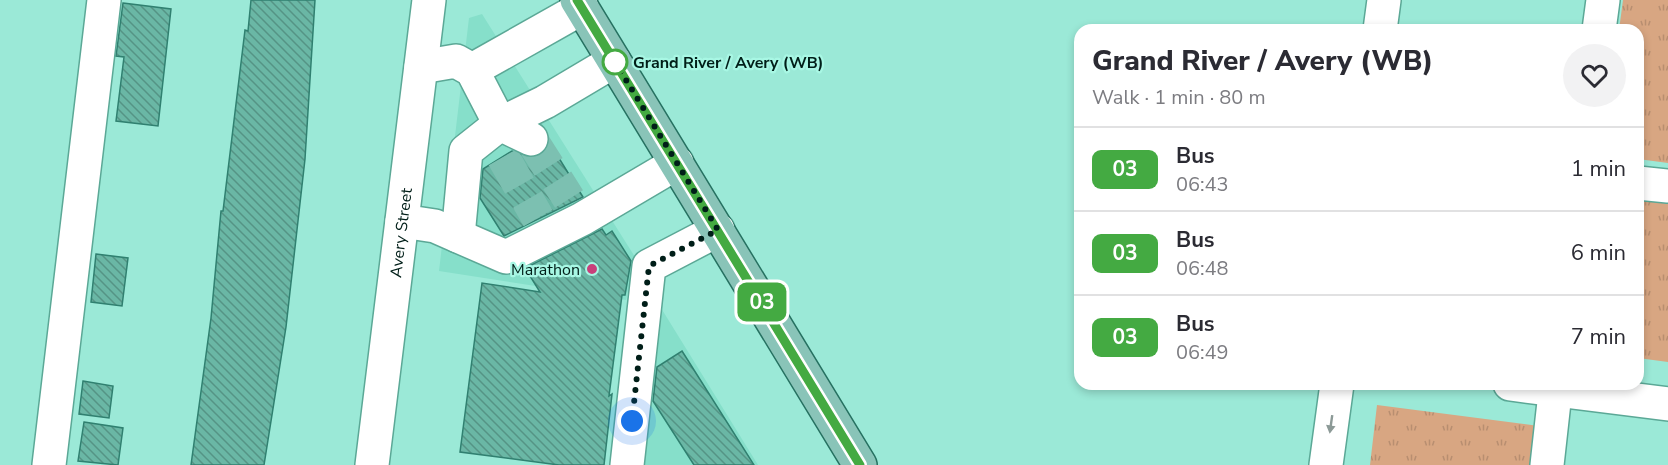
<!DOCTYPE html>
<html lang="en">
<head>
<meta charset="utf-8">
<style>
  body { margin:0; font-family:"Nunito Sans",sans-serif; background:#f2f2f3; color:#2b2b33; height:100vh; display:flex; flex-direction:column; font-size:22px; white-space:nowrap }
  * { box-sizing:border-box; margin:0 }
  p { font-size:20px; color:#7c7c81 }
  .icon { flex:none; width:33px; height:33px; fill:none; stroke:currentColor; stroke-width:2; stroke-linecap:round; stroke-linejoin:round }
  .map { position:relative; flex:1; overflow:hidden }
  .drawer { position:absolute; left:1074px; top:24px; width:570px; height:366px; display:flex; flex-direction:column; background:#fff; border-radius:18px; box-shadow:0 3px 9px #0003 }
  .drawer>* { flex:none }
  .badge { padding:0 12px; border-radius:9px; font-size:21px; line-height:39px }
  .you { position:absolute; width:30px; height:30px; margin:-15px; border:4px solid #fff; border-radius:50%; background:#1a73e8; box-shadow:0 0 0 9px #1a73e833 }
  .map>.badge { position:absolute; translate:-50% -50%; box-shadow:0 0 0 3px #fff }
  .round { display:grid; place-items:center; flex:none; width:63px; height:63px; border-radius:32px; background:#f2f2f3 }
  .headline { display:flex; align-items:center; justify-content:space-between; height:102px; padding:0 18px }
  h1 { font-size:28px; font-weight:800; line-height:45px }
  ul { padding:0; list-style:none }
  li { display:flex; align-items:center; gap:18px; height:84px; padding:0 18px; border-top:2px solid #e1e1e2 }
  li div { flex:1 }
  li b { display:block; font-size:22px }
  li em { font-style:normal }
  li .badge { min-width:66px; font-weight:700; text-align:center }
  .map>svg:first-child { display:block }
  .built { fill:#86dfca }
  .grass { fill:url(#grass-tufts) }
  .building { fill:url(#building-back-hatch); stroke:#308070; stroke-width:1.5 }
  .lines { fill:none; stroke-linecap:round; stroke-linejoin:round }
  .minor-tunnel { stroke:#7cc0b1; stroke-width:33; stroke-dasharray:33 16; stroke-linecap:butt }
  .minor-casing { stroke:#5ba896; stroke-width:36 }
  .major-casing { stroke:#267161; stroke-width:36 }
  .minor { stroke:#fff; stroke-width:33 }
  .major { stroke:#89c4b8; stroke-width:33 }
  .oneway { fill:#8c9a97 }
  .line-casing { stroke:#fff; stroke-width:14 }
  .line { stroke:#44aa42; stroke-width:9 }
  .walk { stroke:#001e18; stroke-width:6; stroke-dasharray:0 10.8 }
  .stop-dot { fill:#fff; stroke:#44aa42; stroke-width:3 }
  .poi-dot { fill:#c8407b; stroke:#a8f7e4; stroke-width:2 }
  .labels { text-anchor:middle; stroke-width:4.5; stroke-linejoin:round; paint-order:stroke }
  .stop-label { font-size:16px; font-weight:bold; fill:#001e18; stroke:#a8f7e4; text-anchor:start }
  .street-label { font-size:16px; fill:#001e18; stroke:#a8f7e4 }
  .poi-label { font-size:16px; fill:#001e18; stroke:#a8f7e4; text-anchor:end }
</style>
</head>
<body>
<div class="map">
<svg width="1668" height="465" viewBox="0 0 1668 465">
  <defs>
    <pattern id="grass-tufts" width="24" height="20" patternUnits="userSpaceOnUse" patternTransform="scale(1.5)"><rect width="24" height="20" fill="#d8a682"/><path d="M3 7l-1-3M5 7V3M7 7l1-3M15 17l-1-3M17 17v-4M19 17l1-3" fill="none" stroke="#b88e70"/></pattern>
    <pattern id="building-back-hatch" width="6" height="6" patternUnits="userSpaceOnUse" patternTransform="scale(1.5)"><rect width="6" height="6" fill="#6ab7a5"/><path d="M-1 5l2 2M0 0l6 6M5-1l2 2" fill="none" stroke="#559485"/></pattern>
  </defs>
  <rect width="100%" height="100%" fill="#9be9d7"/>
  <!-- built -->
  <path class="built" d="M 482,14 L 635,257 L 626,300 L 439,271 L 469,18 Z
    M 661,308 L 758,465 L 641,465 Z"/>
  <!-- grass -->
  <path class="grass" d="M 1623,0 L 1668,0 L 1668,163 L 1638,159 L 1638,30 L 1619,30 Z
    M 1638,193 L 1668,197 L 1668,362 L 1638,358 Z
    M 1377,405 L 1539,426 L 1535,465 L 1370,465 Z"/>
  <!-- building -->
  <path class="building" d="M 251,0 L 315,0 L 305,159 L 286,327 L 264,465 L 191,465 L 211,318 L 221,211 L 223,211 L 245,30 L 248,31 Z
    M 123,3 L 171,9 L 158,126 L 116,121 L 124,57 L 116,56 Z
    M 549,142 L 583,197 L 504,236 L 480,198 L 483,169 L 512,151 L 532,158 L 541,155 Z
    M 602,229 L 606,235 L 612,231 L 631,261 L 625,295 L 622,295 L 609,396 L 612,394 L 604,465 L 559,465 L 460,452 L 482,283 L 540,292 L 525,268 Z
    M 96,254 L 128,258 L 122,306 L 91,302 Z
    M 682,351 L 754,465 L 694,465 L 653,401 L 657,367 Z
    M 83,381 L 113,386 L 109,418 L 79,414 Z
    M 84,422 L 123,428 L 118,465 L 78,461 Z"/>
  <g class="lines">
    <!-- minor-tunnel -->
    <path class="minor-tunnel" d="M 531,139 L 569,199
      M 503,157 L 538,218"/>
    <defs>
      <g id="minor">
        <path d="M 1380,30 L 1384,0"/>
        <path d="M 1599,30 L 1603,0"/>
        <path d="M 421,67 L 456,61 L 472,70 L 500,124 L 466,151 L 458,236"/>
        <path d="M 472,70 L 582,8"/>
        <path d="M 500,124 L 545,102 L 614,61"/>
        <path d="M 500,124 L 531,139"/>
        <path d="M 1638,183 L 1668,186"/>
        <path d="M 402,221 L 435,226 L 506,257 L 582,219 L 677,163"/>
        <path d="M 1510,384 L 1668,404"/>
        <path d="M 49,465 L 104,0"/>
        <path id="s1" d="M 372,465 L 429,0"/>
        <path d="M 627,465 L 649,266 L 718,230"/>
        <path d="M 1326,465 L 1337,384"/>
        <path d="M 1547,465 L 1556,384"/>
      </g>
      <path id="major" d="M 577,0 L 860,465"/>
    </defs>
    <!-- minor casing -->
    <use href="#minor" class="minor-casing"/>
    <!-- major casing -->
    <use href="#major" class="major-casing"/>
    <!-- minor -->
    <use href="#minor" class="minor"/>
    <!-- major -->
    <use href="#major" class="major"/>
  </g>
  <!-- one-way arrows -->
  <defs><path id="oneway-solid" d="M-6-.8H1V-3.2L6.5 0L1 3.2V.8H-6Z" transform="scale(1.5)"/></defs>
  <use class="oneway" href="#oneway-solid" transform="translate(1331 424) rotate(98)"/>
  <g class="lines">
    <defs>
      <path id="line" d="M 577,0 L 860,465"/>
    </defs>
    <!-- line casing -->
    <use href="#line" class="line-casing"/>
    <!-- line -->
    <use href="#line" class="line"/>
    <!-- walk -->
    <path class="walk" d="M 615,62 L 718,230 L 649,266 L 632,421"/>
  </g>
  <!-- markers -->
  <circle class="stop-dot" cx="615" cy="62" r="12"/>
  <circle class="poi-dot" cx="592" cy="269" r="6"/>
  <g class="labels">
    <!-- stop labels -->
    <g class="stop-label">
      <text x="633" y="68">Grand River / Avery (WB)</text>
    </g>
    <!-- street labels -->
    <g class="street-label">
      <text dy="6" stroke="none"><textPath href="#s1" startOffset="234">Avery Street</textPath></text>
    </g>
    <!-- poi labels -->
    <g class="poi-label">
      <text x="580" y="275">Marathon</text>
    </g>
  </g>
</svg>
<div class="you" style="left:632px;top:421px"></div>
<b class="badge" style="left:762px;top:302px;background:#44aa42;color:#fff">03</b>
<section class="drawer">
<div class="headline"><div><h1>Grand River / Avery (WB)</h1><p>Walk · 1 min · 80 m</p></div><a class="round"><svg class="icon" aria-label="heart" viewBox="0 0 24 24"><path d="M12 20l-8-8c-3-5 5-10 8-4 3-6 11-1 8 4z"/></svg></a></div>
<ul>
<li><span class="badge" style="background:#44aa42;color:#fff">03</span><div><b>Bus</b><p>06:43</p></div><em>1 min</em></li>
<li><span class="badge" style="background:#44aa42;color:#fff">03</span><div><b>Bus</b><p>06:48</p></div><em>6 min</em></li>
<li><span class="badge" style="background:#44aa42;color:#fff">03</span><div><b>Bus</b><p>06:49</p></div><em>7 min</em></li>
</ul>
</section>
</div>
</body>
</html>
